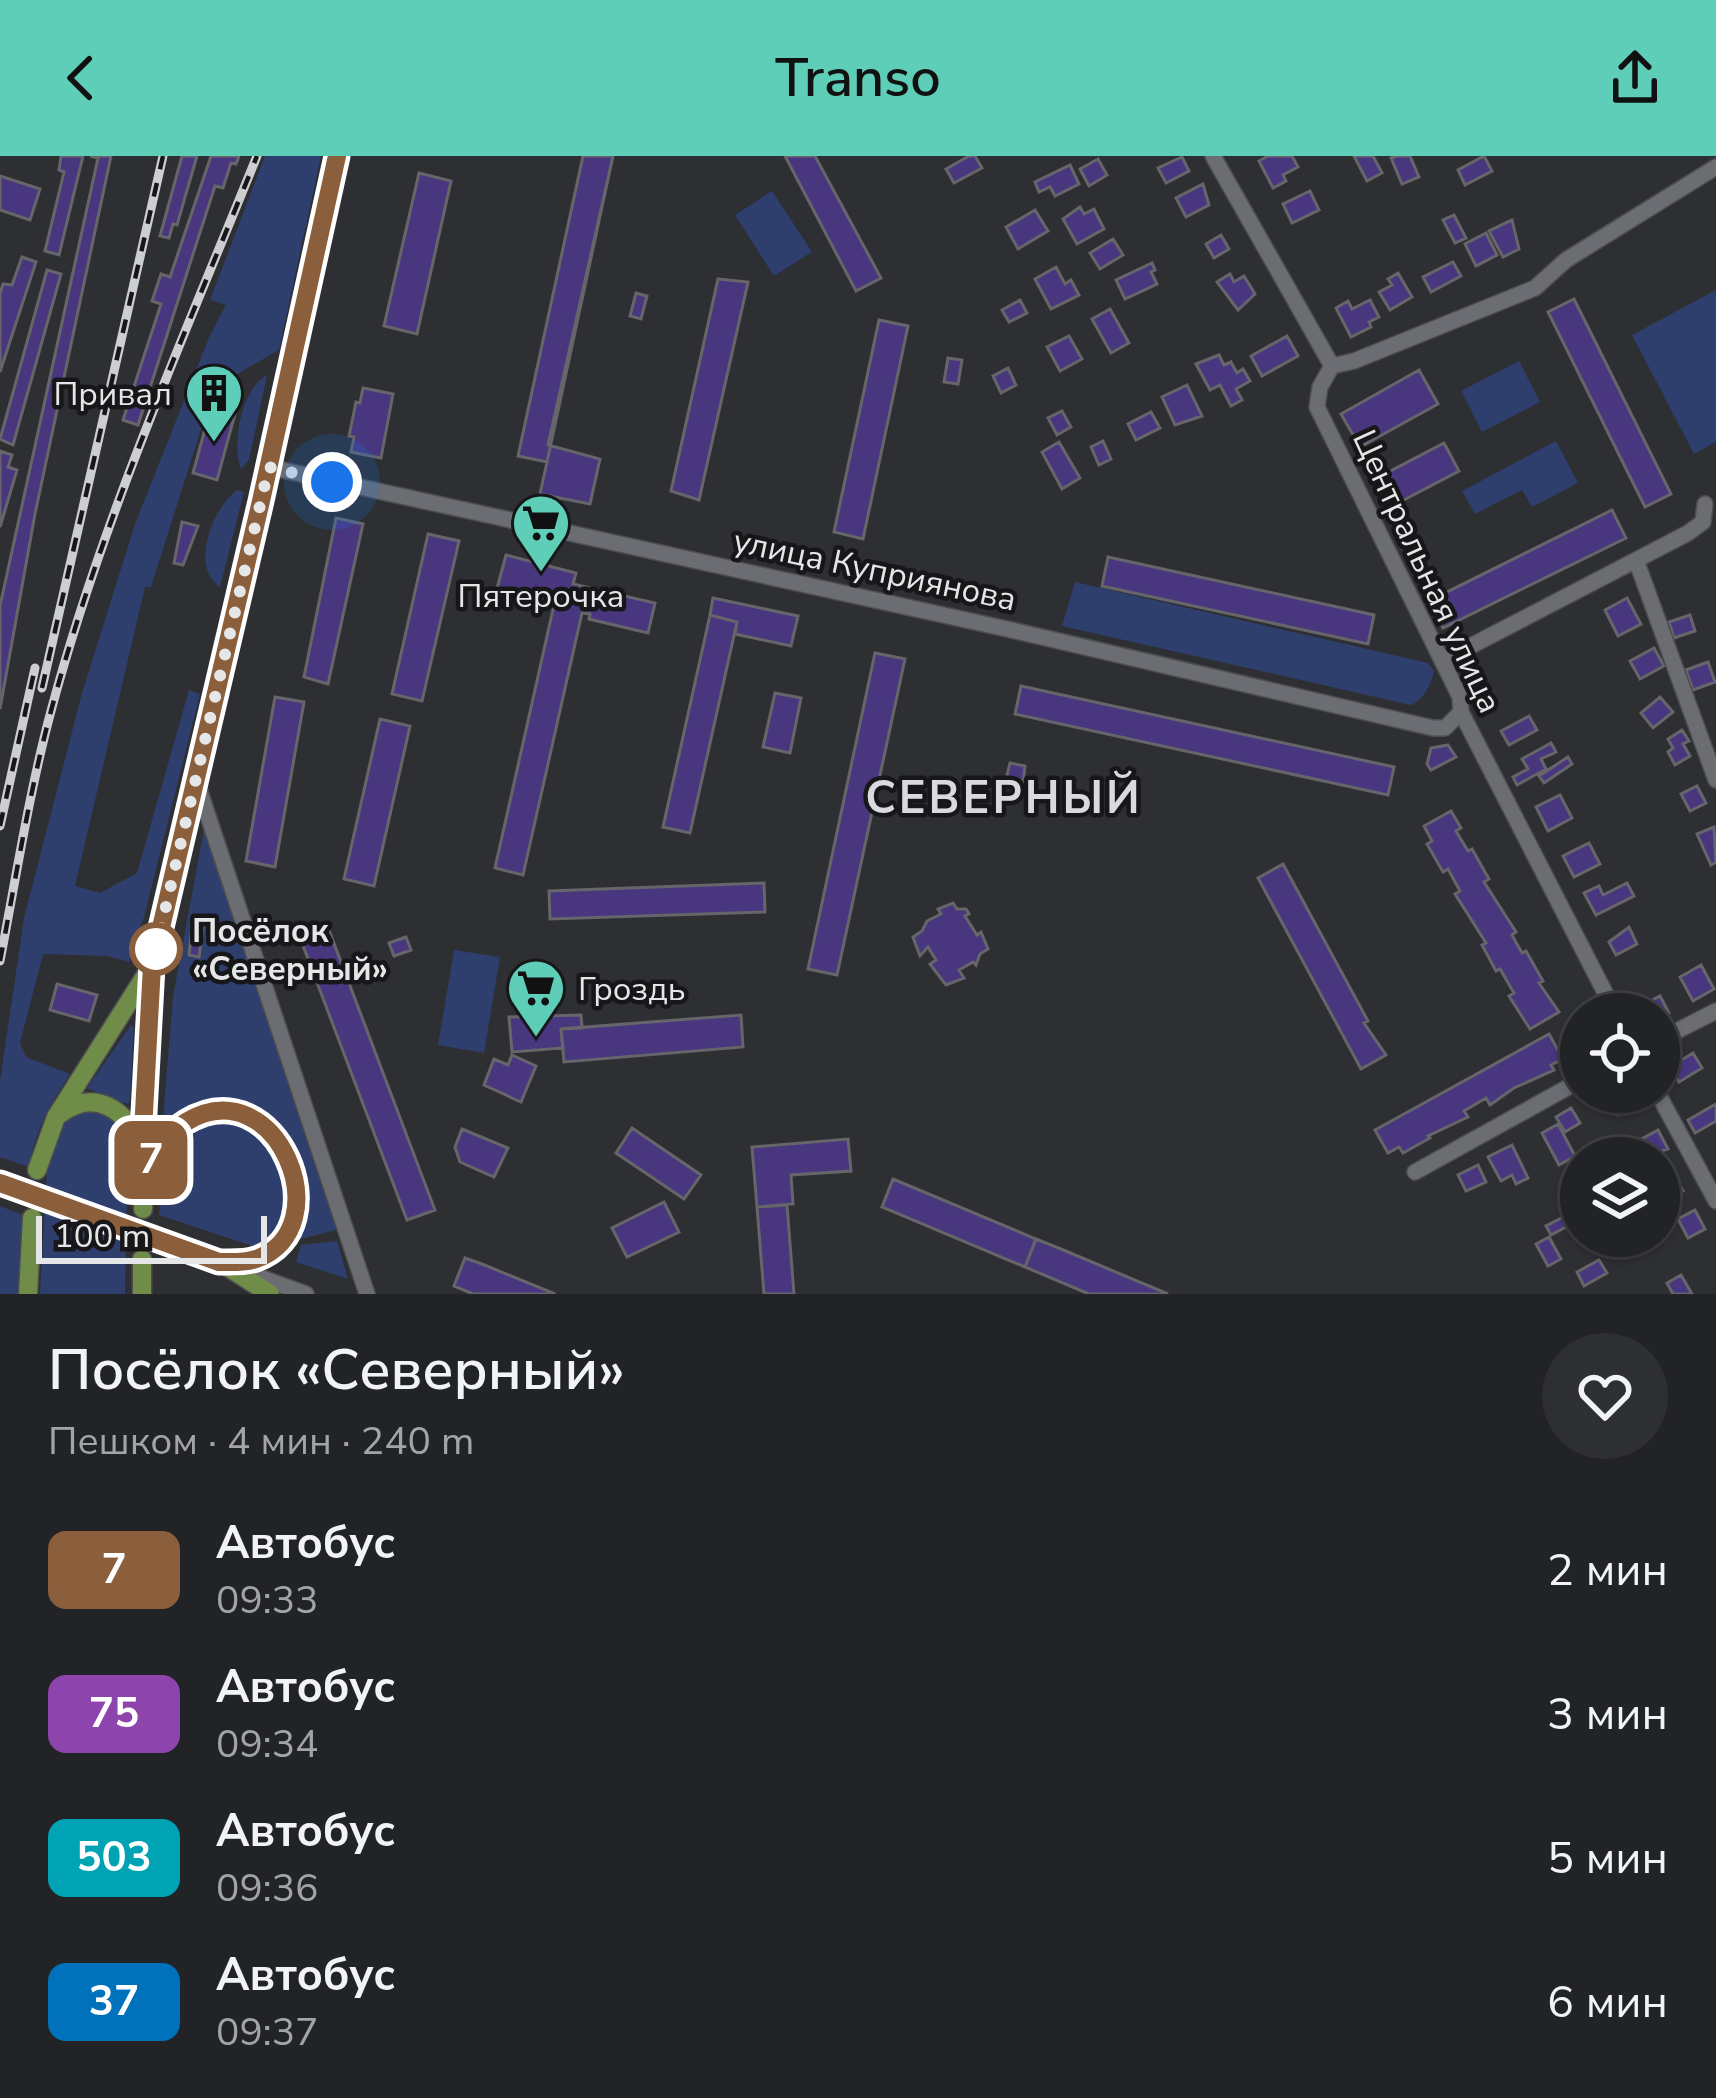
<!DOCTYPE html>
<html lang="ru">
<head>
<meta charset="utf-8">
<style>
  body { margin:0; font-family:"Nunito Sans",sans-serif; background:#2e2f32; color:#f1f3f6; height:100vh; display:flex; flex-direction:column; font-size:45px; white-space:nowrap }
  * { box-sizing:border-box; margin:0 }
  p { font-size:39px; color:#a2a4a7 }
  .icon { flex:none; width:66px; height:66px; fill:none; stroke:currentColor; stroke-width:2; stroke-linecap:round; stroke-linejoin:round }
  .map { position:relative; height:1138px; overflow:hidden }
  .drawer { display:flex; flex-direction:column; background:#222326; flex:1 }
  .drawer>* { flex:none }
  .badge { padding:0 24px; border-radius:18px; font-size:42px; line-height:78px }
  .tools { position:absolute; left:1560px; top:837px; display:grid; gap:24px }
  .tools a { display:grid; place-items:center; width:120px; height:120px; border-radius:50%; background:#222326; box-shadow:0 3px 9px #0004,0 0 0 3px #3f4043; font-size:60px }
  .scale { position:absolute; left:36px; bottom:30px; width:231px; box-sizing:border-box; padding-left:12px; border:6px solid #e5e6e8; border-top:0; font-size:33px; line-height:42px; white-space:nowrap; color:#e5e6e8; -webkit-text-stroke:9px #171719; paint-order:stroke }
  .you { position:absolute; width:60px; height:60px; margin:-30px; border:9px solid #fff; border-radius:50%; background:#1a73e8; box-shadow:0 0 0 18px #1a73e833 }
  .map>.badge { position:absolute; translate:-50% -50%; box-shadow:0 0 0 6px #fff }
  .round { display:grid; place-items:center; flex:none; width:126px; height:126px; border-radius:63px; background:#2e2f32 }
  .summary { display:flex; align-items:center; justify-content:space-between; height:204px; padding:0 48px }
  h1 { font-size:57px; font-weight:600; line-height:90px }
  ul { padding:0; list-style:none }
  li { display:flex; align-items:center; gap:36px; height:144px; padding:0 48px }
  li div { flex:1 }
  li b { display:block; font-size:45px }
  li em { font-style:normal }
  li .badge { min-width:132px; font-weight:700; text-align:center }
  header { display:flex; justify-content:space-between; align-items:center; height:156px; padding:0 48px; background:#5eceb8; color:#111; font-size:54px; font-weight:600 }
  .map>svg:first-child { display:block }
  .green { fill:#2e3f6d }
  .building { fill:#48377f; stroke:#65656a; stroke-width:3 }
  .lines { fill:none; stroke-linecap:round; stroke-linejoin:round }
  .minor-casing { stroke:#4c4d50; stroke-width:18 }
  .major-casing { stroke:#4c4d50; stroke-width:21 }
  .minor { stroke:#6b6d72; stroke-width:15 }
  .major { stroke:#708c49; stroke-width:18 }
  .rail-casing { stroke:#cdced0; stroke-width:9 }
  .rail { stroke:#171719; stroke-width:4.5; stroke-dasharray:14; stroke-linecap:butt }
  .major-bridge-casing { stroke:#4c4d50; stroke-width:21; stroke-linecap:butt }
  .major-bridge { stroke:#708c49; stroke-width:18 }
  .line-casing { stroke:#fff; stroke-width:27 }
  .line { stroke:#8b5e3c; stroke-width:18 }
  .walk { stroke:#e5e6e8; stroke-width:12; stroke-dasharray:0 21.6 }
  .stop-dot { fill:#fff; stroke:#8b5e3c; stroke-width:6 }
  .labels { text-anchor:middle; stroke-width:9; stroke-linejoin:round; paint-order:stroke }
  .poi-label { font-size:33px; fill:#e5e6e8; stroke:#171719; text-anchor:end }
  .street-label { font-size:33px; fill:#e5e6e8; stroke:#171719 }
  .stop-label { font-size:33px; font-weight:bold; fill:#e5e6e8; stroke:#171719; text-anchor:start }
  .district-label { font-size:45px; font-weight:bold; letter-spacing:3px; fill:#d8dadf; stroke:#171719 }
</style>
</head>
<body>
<header><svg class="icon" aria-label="back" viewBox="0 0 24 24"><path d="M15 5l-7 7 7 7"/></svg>Transo<svg class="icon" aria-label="share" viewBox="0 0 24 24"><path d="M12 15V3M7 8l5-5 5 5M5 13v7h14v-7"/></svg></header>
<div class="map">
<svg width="1716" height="1138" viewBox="0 0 1716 1138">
  <rect width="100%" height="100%" fill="#2e2f33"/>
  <!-- green -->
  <path class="green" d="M 265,0 L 321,0 L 279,194 L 229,223 L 209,248 L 151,431 L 145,431 L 75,730 L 100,737 L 137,717 L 189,534 L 200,538 L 144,761 L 129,806 L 107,800 L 43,798 L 20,887 L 26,901 L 70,918 C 50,948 35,975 29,1011 L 0,1001 L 0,925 L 24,762 L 82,537 L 135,368 L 210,179 L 226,149 L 210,144 Z
    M 772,35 L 812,96 L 774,120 L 735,59 Z
    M 1716,134 L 1716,286 L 1694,298 L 1632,179 Z
    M 1519,205 L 1540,246 L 1482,276 L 1461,235 Z
    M 267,219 L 249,304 L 241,313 C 231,288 242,232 267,219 Z
    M 1556,285 L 1578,327 L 1532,351 L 1522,334 L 1475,358 L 1462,335 Z
    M 237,334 L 244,336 L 220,431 C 189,411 213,351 237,334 Z
    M 1075,426 L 1428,507 L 1434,515 C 1431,528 1424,544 1411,549 L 1062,470 Z
    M 210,670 L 340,1073 L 297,1084 C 311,1024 305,960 233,951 C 210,947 189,950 170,965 L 163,963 L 173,841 L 204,673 Z
    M 454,794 L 500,801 L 484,897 L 438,889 Z
    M 131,869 L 134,871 L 130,946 L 127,948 L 87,932 Z
    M 87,953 L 114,961 L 128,986 L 125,1138 L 40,1138 L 47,1010 L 64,967 Z
    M 229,965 C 292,979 309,1078 252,1090 L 159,1059 C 164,1006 165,969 229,965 Z
    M 0,1050 L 23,1059 L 18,1138 L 0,1138 Z
    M 337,1085 L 348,1123 L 296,1106 L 301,1089 Z"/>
  <!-- building -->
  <path class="building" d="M 61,0 L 83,0 L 59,99 L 45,95 L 64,16 L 59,14 Z
    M 90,0 L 111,0 L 35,358 L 0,553 L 0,450 L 98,2 Z
    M 182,0 L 197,0 L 177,69 L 173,68 L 169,82 L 160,80 Z
    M 211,0 L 239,0 L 236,8 L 231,7 L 223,32 L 215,30 L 138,269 L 123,264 L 161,148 L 152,145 L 161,118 L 170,121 Z
    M 583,0 L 613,0 L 547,306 L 518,300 Z
    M 583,0 L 613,0 L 548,289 L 600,303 L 590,348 L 540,338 L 547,306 L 518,300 Z
    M 785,0 L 815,0 L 881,122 L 856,135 Z
    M 969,0 L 975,0 L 982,12 L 954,27 L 946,13 Z
    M 1268,0 L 1292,0 L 1298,11 L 1283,19 L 1286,25 L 1273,32 L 1259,5 Z
    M 1354,0 L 1373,0 L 1382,17 L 1367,25 Z
    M 1397,0 L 1410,0 L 1419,21 L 1402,28 L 1391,2 Z
    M 1484,0 L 1492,15 L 1465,29 L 1458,14 Z
    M 1182,1 L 1189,15 L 1166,27 L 1158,12 Z
    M 1098,3 L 1107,19 L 1089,30 L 1080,13 Z
    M 1070,9 L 1079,28 L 1055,40 L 1050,31 L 1039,36 L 1035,26 Z
    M 419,17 L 451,25 L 417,178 L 384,170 Z
    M 0,20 L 40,33 L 30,64 L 0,54 Z
    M 1203,28 L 1209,49 L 1186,61 L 1176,42 Z
    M 1310,35 L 1319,54 L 1292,67 L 1283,48 Z
    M 1080,51 L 1084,58 L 1094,53 L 1104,73 L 1077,88 L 1063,63 Z
    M 1035,54 L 1048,75 L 1018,93 L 1006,71 Z
    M 1454,59 L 1466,82 L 1455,87 L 1443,64 Z
    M 1512,64 L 1519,93 L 1503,101 L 1489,75 Z
    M 1486,77 L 1497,99 L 1476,110 L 1465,88 Z
    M 1221,79 L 1229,93 L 1214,102 L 1206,88 Z
    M 1113,83 L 1123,99 L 1100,113 L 1090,97 Z
    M 22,101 L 36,106 L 0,216 L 0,138 L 3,128 L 12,129 Z
    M 1453,106 L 1461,120 L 1431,136 L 1423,121 Z
    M 1152,107 L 1155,114 L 1151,116 L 1157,128 L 1125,143 L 1116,124 Z
    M 1056,111 L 1065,128 L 1071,124 L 1079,139 L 1051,153 L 1035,123 Z
    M 47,114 L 61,118 L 13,289 L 0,283 Z
    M 1398,117 L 1412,141 L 1390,154 L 1379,136 L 1392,129 L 1388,123 Z
    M 1230,118 L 1234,126 L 1244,120 L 1255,138 L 1238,154 L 1217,126 Z
    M 718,123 L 748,126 L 699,344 L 671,335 Z
    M 636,137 L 647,140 L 641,163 L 630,160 Z
    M 1574,143 L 1671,338 L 1645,351 L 1548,156 Z
    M 1020,144 L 1027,157 L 1009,166 L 1002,154 Z
    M 1370,144 L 1379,161 L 1369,166 L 1371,171 L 1351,181 L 1336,152 L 1348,145 L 1352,153 Z
    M 1110,153 L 1129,187 L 1111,197 L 1092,163 Z
    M 879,164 L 908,170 L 863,383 L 834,376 Z
    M 1069,180 L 1082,203 L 1060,215 L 1047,191 Z
    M 1287,180 L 1298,200 L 1262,220 L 1251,200 Z
    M 1219,199 L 1224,209 L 1231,206 L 1237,217 L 1243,213 L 1250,225 L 1236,233 L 1242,244 L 1231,250 L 1220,229 L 1210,234 L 1196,208 Z
    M 948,202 L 962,204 L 958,228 L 944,226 Z
    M 1008,212 L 1016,229 L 1001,237 L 993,220 Z
    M 1419,214 L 1438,248 L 1360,291 L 1341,258 Z
    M 1187,229 L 1202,260 L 1175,269 L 1162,241 Z
    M 363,232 L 393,238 L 381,302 L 351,296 L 354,281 L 349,280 L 356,246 L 360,247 Z
    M 211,251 L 235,258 L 217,324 L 193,317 Z
    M 1062,255 L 1071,271 L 1057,279 L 1048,262 Z
    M 1151,256 L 1160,272 L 1136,284 L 1128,268 Z
    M 1103,285 L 1111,303 L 1099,309 L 1091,291 Z
    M 1059,286 L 1080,322 L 1062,333 L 1042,296 Z
    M 1444,287 L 1459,315 L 1396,348 L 1381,320 Z
    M 0,295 L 12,299 L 8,311 L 17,314 L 0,371 Z
    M 1612,354 L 1626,382 L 1443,472 L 1429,445 Z
    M 336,362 L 363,368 L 328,528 L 304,521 Z
    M 182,366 L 198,370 L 183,409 L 174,407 Z
    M 428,378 L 459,385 L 422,545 L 392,538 Z
    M 506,399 L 576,417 L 573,428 L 655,447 L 648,477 L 589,463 L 590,458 L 582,457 L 523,719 L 495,712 L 554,449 L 496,436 Z
    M 1108,401 L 1374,459 L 1368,488 L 1102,430 Z
    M 713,442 L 798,460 L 791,490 L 735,478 L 737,466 L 710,459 Z
    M 1627,442 L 1641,468 L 1618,480 L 1605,454 Z
    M 710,459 L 737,466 L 690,677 L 663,671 Z
    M 1690,459 L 1695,475 L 1674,482 L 1669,466 Z
    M 1654,492 L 1664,510 L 1640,523 L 1630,505 Z
    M 875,497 L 905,503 L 837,819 L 808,813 Z
    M 1708,506 L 1715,526 L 1693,534 L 1686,514 Z
    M 1021,530 L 1394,611 L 1388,639 L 1015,558 Z
    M 775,537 L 801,542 L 790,597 L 763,591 Z
    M 275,541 L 304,546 L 275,711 L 246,705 Z
    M 1660,541 L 1673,556 L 1653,572 L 1641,557 Z
    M 1529,560 L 1537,574 L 1509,589 L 1501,575 Z
    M 380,563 L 410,570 L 374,730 L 344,723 Z
    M 1682,574 L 1689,585 L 1683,588 L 1690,600 L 1675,609 L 1668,596 L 1673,592 L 1668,583 Z
    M 1551,587 L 1556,596 L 1541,603 L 1546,613 L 1517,629 L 1513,621 L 1528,613 L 1522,603 Z
    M 1448,589 L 1456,601 L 1431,614 L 1427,608 L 1431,592 Z
    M 1568,601 L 1572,608 L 1544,627 L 1539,620 Z
    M 1010,607 L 1025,610 L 1023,627 L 1006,623 Z
    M 1697,630 L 1706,647 L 1690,655 L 1681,638 Z
    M 1560,639 L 1572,662 L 1548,675 L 1536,651 Z
    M 1451,655 L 1461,672 L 1456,675 L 1468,695 L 1472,693 L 1489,723 L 1484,726 L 1516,776 L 1512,779 L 1522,797 L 1526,795 L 1543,825 L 1539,827 L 1559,856 L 1530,873 L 1509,840 L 1514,837 L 1500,813 L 1496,815 L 1482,789 L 1486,787 L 1455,738 L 1460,735 L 1448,713 L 1443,716 L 1427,688 L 1432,685 L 1424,670 Z
    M 1714,671 L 1716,706 L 1711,709 L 1697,678 Z
    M 1589,687 L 1600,708 L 1574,721 L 1563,700 Z
    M 1283,708 L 1368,865 L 1364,867 L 1386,899 L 1361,913 L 1258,722 Z
    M 764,727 L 765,756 L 550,763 L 549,735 Z
    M 1627,727 L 1634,740 L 1596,759 L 1584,737 L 1599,730 L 1603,739 Z
    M 953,747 L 957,753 L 966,753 L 969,758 L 965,760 L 977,779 L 981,776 L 988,793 L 980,798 L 976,809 L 973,806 L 959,814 L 964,822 L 946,829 L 930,808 L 936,804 L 928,791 L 920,800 L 913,781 L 922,775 L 927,765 L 941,758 L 938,753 Z
    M 327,769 L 435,1054 L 407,1064 L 299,779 Z
    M 192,771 L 203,772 L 199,801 L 189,799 Z
    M 1629,771 L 1637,788 L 1616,799 L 1609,786 Z
    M 406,781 L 411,794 L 394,800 L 389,787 Z
    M 1701,809 L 1714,833 L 1693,845 L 1680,821 Z
    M 57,828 L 97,839 L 89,865 L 50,854 Z
    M 1660,840 L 1669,857 L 1659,863 L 1659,858 L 1647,858 L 1642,849 Z
    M 581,859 L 582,872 L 561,873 L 563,892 L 512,896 L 509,861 Z
    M 741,859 L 743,891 L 564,906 L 561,873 Z
    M 1549,878 L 1563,903 L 1551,909 L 1554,914 L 1514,932 L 1490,949 L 1486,942 L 1464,955 L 1468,961 L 1428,980 L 1430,982 L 1403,997 L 1399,991 L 1388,997 L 1375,974 Z
    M 1693,897 L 1702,912 L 1679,926 L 1670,911 Z
    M 512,899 L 536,910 L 521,946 L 484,929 L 494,903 L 508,909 Z
    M 1619,936 L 1631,936 L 1633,941 L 1639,938 L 1644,947 L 1618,959 L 1609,941 Z
    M 1716,948 L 1716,965 L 1695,977 L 1688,964 Z
    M 1571,952 L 1580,967 L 1565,976 L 1556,961 Z
    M 1558,968 L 1575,1000 L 1559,1009 L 1542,977 Z
    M 632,972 L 701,1019 L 684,1043 L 616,997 Z
    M 462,973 L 508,992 L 494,1021 L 460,1006 L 455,991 Z
    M 1658,974 L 1668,993 L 1642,1002 L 1634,987 Z
    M 848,983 L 851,1015 L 791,1019 L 793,1048 L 757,1051 L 752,991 Z
    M 1512,989 L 1528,1022 L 1516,1028 L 1512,1019 L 1501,1025 L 1488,1001 Z
    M 1478,1009 L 1486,1026 L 1466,1035 L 1458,1019 Z
    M 1674,1018 L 1683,1035 L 1668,1042 L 1663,1032 L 1659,1034 L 1659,1026 Z
    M 893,1023 L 1036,1083 L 1025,1111 L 882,1051 Z
    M 664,1046 L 679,1076 L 627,1101 L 612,1072 Z
    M 787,1049 L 794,1138 L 764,1138 L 757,1051 Z
    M 1581,1052 L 1581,1063 L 1551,1079 L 1546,1070 Z
    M 1695,1054 L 1705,1073 L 1688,1082 L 1678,1063 Z
    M 1549,1081 L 1561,1103 L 1548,1110 L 1536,1088 Z
    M 1036,1083 L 1061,1093 L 1168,1138 L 1089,1138 L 1025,1111 Z
    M 465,1102 L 482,1108 L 555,1138 L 473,1138 L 454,1130 Z
    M 1599,1104 L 1607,1117 L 1584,1130 L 1577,1116 Z
    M 1681,1119 L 1692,1138 L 1673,1138 L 1667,1127 Z"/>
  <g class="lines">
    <defs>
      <path id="minor" d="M 1213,0 L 1332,210
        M 1332,210 L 1320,231 L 1317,251 L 1460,541 L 1461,556 L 1616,858
        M 1332,210 L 1354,205 L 1535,132 L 1566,104 L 1716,11
        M 269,311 L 1007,473 L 1433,572 L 1445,572 L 1461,556
        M 1636,404 L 1716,624
        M 1442,505 L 1688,377 L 1703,366 L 1705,348
        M 197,627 L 367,1138
        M 1659,884 L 1716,855
        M 1657,936 L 1716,1045
        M 1415,1016 L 1581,924
        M 246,1116 L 306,1138"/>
      <path id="major" d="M 60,958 C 95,932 125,953 140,988
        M 37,1014 L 56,961 L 149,814
        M 143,1015 C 155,998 167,977 186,966 C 277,911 342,1074 256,1103 C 245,1107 231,1106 219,1106
        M 143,1053 L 152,810 L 197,627 L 337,0
        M 223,1108 L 270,1138
        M 28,1138 L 32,1062
        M 142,1138 L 142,1103"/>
    </defs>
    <!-- minor casing -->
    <use href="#minor" class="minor-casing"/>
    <!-- major casing -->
    <use href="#major" class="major-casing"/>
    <!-- minor -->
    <use href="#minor" class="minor"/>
    <!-- major -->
    <use href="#major" class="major"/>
    <defs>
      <path id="rail" d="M 42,532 L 163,0
        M 0,670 L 35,512
        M 0,805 C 16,722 29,637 51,555 C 102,364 183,183 257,0"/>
    </defs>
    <!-- rail casing -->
    <use href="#rail" class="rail-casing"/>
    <!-- rail -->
    <use href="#rail" class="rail"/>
    <defs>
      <path id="major-bridge" d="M 0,1026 L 219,1106"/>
    </defs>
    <!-- major-bridge casing -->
    <use href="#major-bridge" class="major-bridge-casing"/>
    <!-- major-bridge -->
    <use href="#major-bridge" class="major-bridge"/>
  </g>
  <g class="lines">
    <defs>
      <path id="line" d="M 0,1027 L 219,1106 C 231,1106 245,1107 256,1103 C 342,1073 277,911 186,966 C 167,978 155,998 143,1015 L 142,993 L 152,810 L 261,345 L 337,0"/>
    </defs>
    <!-- line casing -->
    <use href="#line" class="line-casing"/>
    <!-- line -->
    <use href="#line" class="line"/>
    <!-- walk -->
    <path class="walk" d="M 156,793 L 269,311 L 332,326"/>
  </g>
  <!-- icons -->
  <defs>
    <symbol id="building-pin" viewBox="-11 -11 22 30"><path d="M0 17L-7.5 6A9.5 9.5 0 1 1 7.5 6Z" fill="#5eceb8" stroke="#171719"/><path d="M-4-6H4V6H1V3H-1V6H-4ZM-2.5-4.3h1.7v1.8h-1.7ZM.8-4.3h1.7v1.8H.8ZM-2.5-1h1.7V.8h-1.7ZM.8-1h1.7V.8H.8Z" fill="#111"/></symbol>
    <symbol id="supermarket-pin" viewBox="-11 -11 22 30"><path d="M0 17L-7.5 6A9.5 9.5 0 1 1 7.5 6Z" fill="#5eceb8" stroke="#171719"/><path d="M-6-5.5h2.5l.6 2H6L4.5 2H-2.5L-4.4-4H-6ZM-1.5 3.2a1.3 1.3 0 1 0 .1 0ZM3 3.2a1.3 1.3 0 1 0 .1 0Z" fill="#111"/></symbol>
  </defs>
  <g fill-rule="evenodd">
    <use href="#building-pin" x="181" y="204" width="66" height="90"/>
    <use href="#supermarket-pin" x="508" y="334" width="66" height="90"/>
    <use href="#supermarket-pin" x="503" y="799" width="66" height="90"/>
  </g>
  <!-- markers -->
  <circle class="stop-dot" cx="156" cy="793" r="24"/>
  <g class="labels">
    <!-- poi labels -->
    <g class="poi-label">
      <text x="172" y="249">Привал</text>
      <text x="541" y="451" text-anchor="middle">Пятерочка</text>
      <text x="578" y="844" text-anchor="start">Гроздь</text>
    </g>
    <!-- street labels -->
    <g class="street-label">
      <text transform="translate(875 413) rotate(12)" y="12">улица Куприянова</text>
      <text transform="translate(1428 415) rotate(65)" y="12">Центральная улица</text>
    </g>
    <!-- stop labels -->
    <g class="stop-label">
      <text x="192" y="786">Посёлок<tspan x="192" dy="38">«Северный»</tspan></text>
    </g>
    <!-- district labels -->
    <g class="district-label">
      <text x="1004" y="657">СЕВЕРНЫЙ</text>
    </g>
  </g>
</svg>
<div class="tools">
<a><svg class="icon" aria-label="locate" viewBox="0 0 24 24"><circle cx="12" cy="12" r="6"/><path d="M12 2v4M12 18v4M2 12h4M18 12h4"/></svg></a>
<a><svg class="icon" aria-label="layers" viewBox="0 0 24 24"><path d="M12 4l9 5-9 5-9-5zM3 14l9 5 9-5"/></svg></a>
</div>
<div class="scale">100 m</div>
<div class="you" style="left:332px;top:326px"></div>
<b class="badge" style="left:151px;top:1004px;background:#8b5e3c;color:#fff">7</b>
</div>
<section class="drawer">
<div class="summary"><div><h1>Посёлок «Северный»</h1><p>Пешком · 4 мин · 240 m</p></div><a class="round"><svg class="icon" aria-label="heart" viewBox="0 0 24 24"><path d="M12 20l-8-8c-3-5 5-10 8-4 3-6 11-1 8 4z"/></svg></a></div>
<ul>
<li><span class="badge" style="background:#8b5e3c;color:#fff">7</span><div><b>Автобус</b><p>09:33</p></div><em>2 мин</em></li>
<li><span class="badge" style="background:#8e44ad;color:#fff">75</span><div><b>Автобус</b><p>09:34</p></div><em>3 мин</em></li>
<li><span class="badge" style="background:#00a3b4;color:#fff">503</span><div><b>Автобус</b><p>09:36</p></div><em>5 мин</em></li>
<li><span class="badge" style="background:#0072bc;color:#fff">37</span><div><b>Автобус</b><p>09:37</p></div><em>6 мин</em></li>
</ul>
</section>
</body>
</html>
